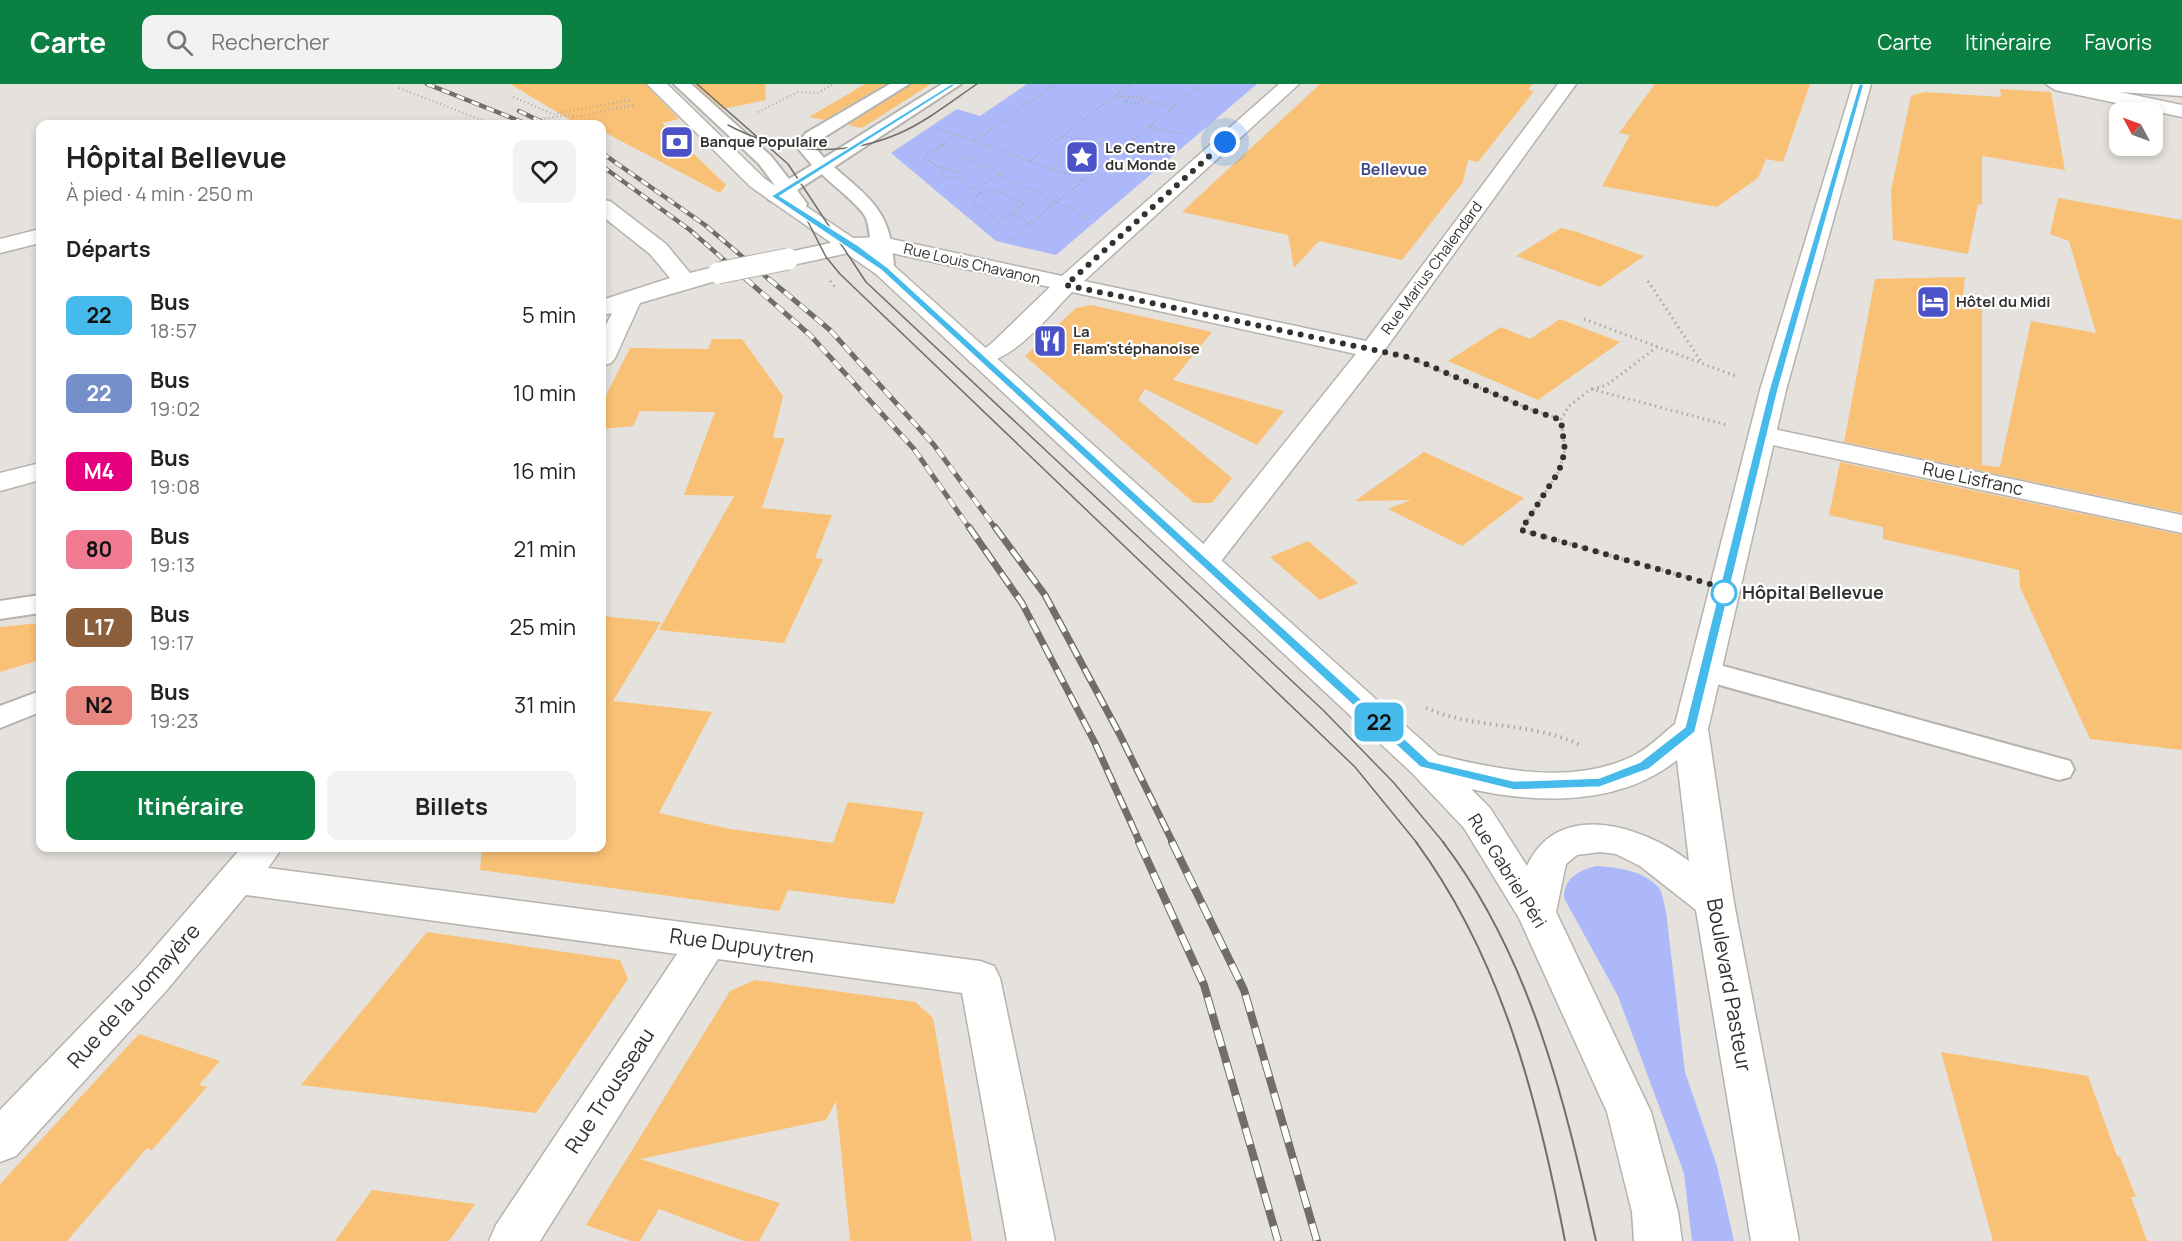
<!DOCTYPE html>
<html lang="fr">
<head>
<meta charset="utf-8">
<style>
  body { margin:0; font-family:Manrope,sans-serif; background:#f2f2f2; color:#222; height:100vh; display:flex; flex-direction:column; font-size:22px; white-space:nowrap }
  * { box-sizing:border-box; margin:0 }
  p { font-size:20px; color:#767676 }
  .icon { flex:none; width:33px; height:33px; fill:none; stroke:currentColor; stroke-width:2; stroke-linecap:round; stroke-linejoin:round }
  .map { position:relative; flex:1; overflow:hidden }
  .drawer { position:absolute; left:36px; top:36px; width:570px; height:732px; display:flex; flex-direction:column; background:#fff; border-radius:12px; box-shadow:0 3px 9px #0003 }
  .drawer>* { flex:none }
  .badge { padding:0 12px; border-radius:9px; font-size:21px; line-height:39px }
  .needle { width:39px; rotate:311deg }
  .fabs { position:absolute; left:2109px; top:18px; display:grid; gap:12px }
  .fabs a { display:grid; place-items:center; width:54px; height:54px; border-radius:12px; background:#fff; box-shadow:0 3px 9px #0003; font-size:30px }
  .you { position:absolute; width:30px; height:30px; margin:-15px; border:4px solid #fff; border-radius:50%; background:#1a73e8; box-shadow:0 0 0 9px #1a73e833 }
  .map>.badge { position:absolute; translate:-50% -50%; box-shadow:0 0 0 3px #fff }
  h2 { padding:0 30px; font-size:22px; line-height:54px }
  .round { display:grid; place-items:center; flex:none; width:63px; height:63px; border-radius:12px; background:#f2f2f2 }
  .summary { display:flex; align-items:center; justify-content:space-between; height:102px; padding:0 30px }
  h1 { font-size:28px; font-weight:700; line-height:45px }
  .cta { display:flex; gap:12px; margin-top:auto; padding:12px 30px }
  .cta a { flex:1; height:69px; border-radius:12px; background:#0b8043; color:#fff; font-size:24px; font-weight:700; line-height:69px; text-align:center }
  .cta a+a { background:#f2f2f2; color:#222 }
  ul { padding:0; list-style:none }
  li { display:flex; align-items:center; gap:18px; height:78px; padding:0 30px }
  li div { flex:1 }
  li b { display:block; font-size:22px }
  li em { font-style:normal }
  li .badge { min-width:66px; font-weight:700; text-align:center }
  header { display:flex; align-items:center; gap:36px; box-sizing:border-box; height:84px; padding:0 30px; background:#0b8043; color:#fff }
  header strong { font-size:28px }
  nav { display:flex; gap:33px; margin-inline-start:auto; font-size:21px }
  .search { width:420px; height:54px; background:#f2f2f2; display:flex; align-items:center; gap:15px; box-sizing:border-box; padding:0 21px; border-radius:12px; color:#767676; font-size:22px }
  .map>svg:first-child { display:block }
  .green { fill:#acb8fa }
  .building { fill:#f9c176 }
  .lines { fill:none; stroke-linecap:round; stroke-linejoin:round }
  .service-casing { stroke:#b6b2ad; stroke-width:4 }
  .minor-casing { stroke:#b6b2ad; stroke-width:3 }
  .secondary-casing { stroke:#b6b2ad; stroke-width:3 }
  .path-far2 { stroke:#aca9a5; stroke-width:2; stroke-dasharray:1 3; stroke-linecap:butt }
  .path-far1 { stroke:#aca9a5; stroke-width:3; stroke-dasharray:1.5 4; stroke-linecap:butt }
  .path { stroke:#aca9a5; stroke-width:4; stroke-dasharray:1.5 4.5; stroke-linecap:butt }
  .service { fill:#fff; fill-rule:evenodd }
  .minor { fill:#fff; fill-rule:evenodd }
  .secondary { fill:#fff; fill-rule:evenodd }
  .tram-far1 { stroke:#706e6b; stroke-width:1.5 }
  .tram { stroke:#706e6b; stroke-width:2 }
  .rail-far3-casing { stroke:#706e6b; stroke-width:4.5 }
  .rail-far2-casing { stroke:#706e6b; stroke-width:5 }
  .rail-far1-casing { stroke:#706e6b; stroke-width:7 }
  .rail-casing { stroke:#706e6b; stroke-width:8 }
  .rail-far3 { stroke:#fff; stroke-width:3; stroke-dasharray:8; stroke-linecap:butt }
  .rail-far2 { stroke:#fff; stroke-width:4; stroke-dasharray:10; stroke-linecap:butt }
  .rail-far1 { stroke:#fff; stroke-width:4.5; stroke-dasharray:14; stroke-linecap:butt }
  .rail { stroke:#fff; stroke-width:6; stroke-dasharray:17; stroke-linecap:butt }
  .minor-bridge-casing { stroke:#b6b2ad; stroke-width:23; stroke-linecap:butt }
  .path-bridge { stroke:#aca9a5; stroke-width:2; stroke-dasharray:1 3; stroke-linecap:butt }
  .minor-bridge { stroke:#fff; stroke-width:21 }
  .line { fill:#47baec; stroke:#fff; stroke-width:1.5 }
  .walk { stroke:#333230; stroke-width:6; stroke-dasharray:0 10.8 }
  .stop-dot { fill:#fff; stroke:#47baec; stroke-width:3 }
  .labels { text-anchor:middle; stroke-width:4.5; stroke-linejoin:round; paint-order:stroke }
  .far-poi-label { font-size:15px; font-weight:bold; fill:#333230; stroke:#fff; text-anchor:start }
  .far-street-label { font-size:15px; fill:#333230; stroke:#fff }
  .far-neighbourhood-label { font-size:16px; font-weight:bold; fill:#414985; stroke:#fff }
  .street-label { font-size:18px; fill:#333230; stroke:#fff }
  .stop-label { font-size:18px; font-weight:bold; fill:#333230; stroke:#fff; text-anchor:start }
  .near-street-label { font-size:21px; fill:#333230; stroke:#fff }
</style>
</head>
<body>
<header>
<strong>Carte</strong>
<div class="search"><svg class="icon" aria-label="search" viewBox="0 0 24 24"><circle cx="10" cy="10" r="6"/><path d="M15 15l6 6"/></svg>Rechercher</div>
<nav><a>Carte</a><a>Itinéraire</a><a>Favoris</a></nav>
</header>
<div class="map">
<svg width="2182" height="1157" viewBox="0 0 2182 1157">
  <rect width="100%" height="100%" fill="#e5e1dc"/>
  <!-- green -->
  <path class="green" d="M 1027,0 L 1257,0 L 1056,171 L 996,157 L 891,69 L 957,25 L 980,32 Z
    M 1596,782 C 1616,783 1645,787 1659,804 C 1663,810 1664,821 1666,828 L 1685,988 L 1717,1082 L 1734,1157 L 1692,1157 L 1684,1089 L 1618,912 L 1564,814 C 1564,794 1578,787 1596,782 Z"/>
  <!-- building -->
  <path class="building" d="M 510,0 L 645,0 L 679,35 L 662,39 L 726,101 L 720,109 L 602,47 L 602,40 L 577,40 Z
    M 694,0 L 765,0 L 766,16 L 723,25 Z
    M 865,0 L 886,0 L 824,36 L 809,33 Z
    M 911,0 L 931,0 L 862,44 L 848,41 Z
    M 1320,0 L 1533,0 L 1528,6 L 1534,7 L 1478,78 L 1468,76 L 1463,98 L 1402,176 L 1319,157 L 1294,184 L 1288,151 L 1182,128 Z
    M 1655,0 L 1810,0 L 1783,78 L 1766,75 L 1758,94 L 1717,123 L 1602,102 L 1630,51 L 1619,49 Z
    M 2000,5 L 2051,8 L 2065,86 L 1982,72 L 1982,121 L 1978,120 L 1968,170 L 1893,156 L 1891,106 L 1911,12 L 1924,8 L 2001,13 Z
    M 2058,114 L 2182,136 L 2182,429 L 1844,358 L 1875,195 L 1965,193 L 1963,211 L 1982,215 L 1982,381 L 2000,383 L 2031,237 L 2096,249 L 2069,157 L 2050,150 Z
    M 1561,144 L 1577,148 L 1644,172 L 1600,203 L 1516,172 Z
    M 1091,221 L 1212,248 L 1173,296 L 1284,327 L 1257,361 L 1145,305 L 1138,316 L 1232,394 L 1212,419 L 1194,419 L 1025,272 L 1076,224 Z
    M 1560,235 L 1620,258 L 1538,316 L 1448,277 L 1501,243 L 1530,255 Z
    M 712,255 L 742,255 L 783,312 L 773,354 L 785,354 L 762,424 L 832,431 L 815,474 L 823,475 L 784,559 L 659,546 L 734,412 L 684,411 L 715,328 L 640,327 L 633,342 L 602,345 L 602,319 L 630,264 L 708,265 Z
    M 1424,368 L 1524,414 L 1462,462 L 1388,425 L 1411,416 L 1355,417 Z
    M 1840,378 L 2182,451 L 2182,666 L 2090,655 L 2020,503 L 2019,486 L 1883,455 L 1883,443 L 1829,431 Z
    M 1308,457 L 1358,499 L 1320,516 L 1270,473 Z
    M 602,532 L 661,538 L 613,617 L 712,628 L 659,729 L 730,745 L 833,759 L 848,718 L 924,728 L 894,820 L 788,806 L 779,827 L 480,786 L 482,764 L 602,764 Z
    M 40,539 L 40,576 L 0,588 L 0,543 Z
    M 427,848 L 620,876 L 628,895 L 536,1029 L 301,1001 Z
    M 755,896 L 915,918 L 933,934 L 972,1157 L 850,1157 L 836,1017 L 826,1036 L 640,1075 L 780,1119 L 759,1157 L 744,1157 L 659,1125 L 640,1157 L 631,1157 L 586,1141 L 730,907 Z
    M 139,950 L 220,977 L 199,1001 L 207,1003 L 152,1066 L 147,1064 L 67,1157 L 0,1157 L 0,1100 Z
    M 1941,968 L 2088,992 L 2117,1072 L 2120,1073 L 2136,1113 L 2131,1113 L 2147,1157 L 1993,1157 Z
    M 372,1106 L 475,1120 L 449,1157 L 335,1157 Z"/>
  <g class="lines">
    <defs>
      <path id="service" d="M 674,0 L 691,0 L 771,72 L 789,95 L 812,81 L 796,62 L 806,49 L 890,0 L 909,0 L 818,57 L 814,62 L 824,74 L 942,0 L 961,0 L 834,83 C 863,109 888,124 892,166 C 893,174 896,183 891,189 L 877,189 C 869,177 872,149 866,134 C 860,121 832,101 822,90 L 797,106 L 807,120 L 805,124 L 791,124 L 784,114 L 775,118 L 769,116 L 766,112 L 776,103 L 759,80 Z
        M 40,511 L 40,529 L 0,535 L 0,517 Z
        M 1705,577 L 2059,674 L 2070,677 L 2074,685 L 2070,693 L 2059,696 L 1695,594 L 1691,587 L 1695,580 Z
        M 40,607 L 40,628 L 0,644 L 0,622 Z"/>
      <path id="minor" d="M 1279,0 L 1299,0 L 1084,197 L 1366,257 L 1558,0 L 1576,0 L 1381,271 L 1215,485 L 1204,487 L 1193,485 L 1189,478 L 1356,270 L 1072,208 C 1048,232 1007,287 970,278 L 966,273 L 970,268 L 987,263 L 993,258 L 1050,203 L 882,167 L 853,168 L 788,182 L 780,180 L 777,175 L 780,170 L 853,154 L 882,153 L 1062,192 Z
        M 2046,0 L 2081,0 L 2182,21 L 2182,33 L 2055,6 Z
        M 602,116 L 610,117 L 666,160 L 690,189 L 718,182 L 726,184 L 730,189 L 726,194 L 640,219 L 615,274 L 611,279 L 602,282 L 602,249 L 612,229 L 602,231 L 602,216 L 670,194 L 650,170 L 602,132 Z
        M 40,145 L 40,159 L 0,169 L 0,155 Z
        M 1764,343 L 2182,431 L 2182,449 L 1754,357 L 1750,351 L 1754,345 Z
        M 40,379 L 40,396 L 0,407 L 0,389 Z
        M 241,764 L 282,764 L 268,784 L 980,877 L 994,882 L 1000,894 L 1055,1157 L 1007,1157 L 962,909 L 718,875 L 540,1157 L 489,1157 L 496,1141 L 677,870 L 246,811 L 166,907 L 16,1072 L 0,1078 L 0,1026 L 138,883 Z"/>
      <path id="secondary" d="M 647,0 L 667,0 L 765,95 L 892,180 L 1438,671 C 1499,686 1571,701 1631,673 C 1648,665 1661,651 1675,640 L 1760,306 L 1853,0 L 1871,0 L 1786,306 L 1708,645 L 1734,819 L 1799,1157 L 1751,1157 L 1696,826 L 1640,782 L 1616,770 L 1600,768 L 1577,771 L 1566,780 L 1556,828 L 1651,1028 L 1678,1128 L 1682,1157 L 1634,1157 L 1632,1128 L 1607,1028 L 1519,834 L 1464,744 L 1412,689 L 876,190 L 751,103 ZM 1677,676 L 1689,777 C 1643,742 1558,714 1527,782 L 1490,724 L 1471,705 C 1538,720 1620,722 1677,676 Z
        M 2078,0 L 2182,0 L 2182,12 L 2087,6 Z"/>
    </defs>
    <!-- service casing -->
    <use href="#service" class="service-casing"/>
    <!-- minor casing -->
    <use href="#minor" class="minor-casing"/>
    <!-- secondary casing -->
    <use href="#secondary" class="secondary-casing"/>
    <!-- path-far2 -->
    <path class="path-far2" d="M 399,4 L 492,40
      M 1116,12 L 1145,14 L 1138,19 L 1125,17 L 1128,14
      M 513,13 L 553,30 L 630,16
      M 1142,17 L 1173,23
      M 758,28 L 798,8 L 818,9 L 834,0
      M 573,33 L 634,21
      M 493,40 L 510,40
      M 1150,43 L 1183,50
      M 937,44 L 1083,96
      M 956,51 L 941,61 L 1090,135
      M 1063,53 L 1092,55 L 1084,61 L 1070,58 L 1074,55
      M 974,57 L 1056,0
      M 1088,58 L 1122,65
      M 941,61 L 923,73 L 938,83 L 957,88 L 962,97 L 980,109 L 997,106 L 1024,120 L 1012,129 L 1030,140
      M 1030,77 L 1130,0
      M 939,83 L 944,92 L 961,97
      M 974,105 L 999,91
      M 980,109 L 973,117 L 999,138 L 1012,129
      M 1010,156 L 1202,0"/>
    <!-- path-far1 -->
    <path class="path-far1" d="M 830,197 L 836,204
      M 1648,197 L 1702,279
      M 1584,235 L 1738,293
      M 1409,274 L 1529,325 L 1561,335
      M 1592,305 L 1607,301 L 1657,263
      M 1522,445 L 1559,387 L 1565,367 L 1561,335 L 1569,322 L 1591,305 L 1727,341"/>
    <!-- path -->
    <path class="path" d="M 1523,443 L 1521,446 L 1686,493
      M 1426,624 C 1476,646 1531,637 1580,661"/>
    <!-- service -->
    <use href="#service" class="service"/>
    <!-- minor -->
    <use href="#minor" class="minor"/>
    <!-- secondary -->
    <use href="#secondary" class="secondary"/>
    <!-- tram-far1 -->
    <path class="tram-far1" d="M 697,0 L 788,80 L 866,198 L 1324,627 L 1394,699 L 1444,759
      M 728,41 C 782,70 843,74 900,49 C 927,37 952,17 977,0
      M 804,130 L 826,173 L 840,190 L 1355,683 L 1417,759"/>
    <!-- tram -->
    <path class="tram" d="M 1416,758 C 1502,875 1538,1017 1565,1157
      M 1443,758 C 1531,874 1565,1017 1596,1157"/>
    <defs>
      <path id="rail-far3" d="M 427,0 L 527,40
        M 519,27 L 546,40
        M 602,69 L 705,141 L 771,197
        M 602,82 L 690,146 L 748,197"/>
      <path id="rail-far2" d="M 746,195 L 810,251 L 914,365 L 970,445
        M 769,195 L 830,246 L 934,361 L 996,445"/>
      <path id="rail-far1" d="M 969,443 L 1022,519 L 1095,659 L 1140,759
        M 995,443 L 1045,511 L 1120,651 L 1173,759"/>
      <path id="rail" d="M 1139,758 L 1204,901 L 1278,1157
        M 1172,758 L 1244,906 L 1317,1157"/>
    </defs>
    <!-- rail-far3 casing -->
    <use href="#rail-far3" class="rail-far3-casing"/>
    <!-- rail-far2 casing -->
    <use href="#rail-far2" class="rail-far2-casing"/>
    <!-- rail-far1 casing -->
    <use href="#rail-far1" class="rail-far1-casing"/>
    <!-- rail casing -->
    <use href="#rail" class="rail-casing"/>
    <!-- rail-far3 -->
    <use href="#rail-far3" class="rail-far3"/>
    <!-- rail-far2 -->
    <use href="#rail-far2" class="rail-far2"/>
    <!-- rail-far1 -->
    <use href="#rail-far1" class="rail-far1"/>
    <!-- rail -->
    <use href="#rail" class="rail"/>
    <defs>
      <path id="minor-bridge" d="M 718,189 L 788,175"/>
    </defs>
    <!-- minor-bridge casing -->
    <use href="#minor-bridge" class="minor-bridge-casing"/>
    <!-- path-bridge -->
    <path class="path-bridge" d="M 513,40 L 571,30 L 573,33"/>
    <!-- minor-bridge -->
    <use href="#minor-bridge" class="minor-bridge"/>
  </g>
  <!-- line -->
  <path class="line" d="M 951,0 L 957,0 L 780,112 L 856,160 L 887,183 L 1429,677 L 1514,697 L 1599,694 L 1640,678 L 1685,643 L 1769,306 L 1859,0 L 1864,0 L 1778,306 L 1695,648 L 1649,685 L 1600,703 L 1514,706 L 1420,683 L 881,186 L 771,112 Z"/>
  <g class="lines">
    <!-- walk -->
    <path class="walk" d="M 1225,58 L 1066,201 L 1412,274 L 1529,325 L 1561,336 L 1565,367 L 1559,387 L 1521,446 L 1724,504 L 1724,509"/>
  </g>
  <!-- icons -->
  <defs>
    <symbol id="bank-square" viewBox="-11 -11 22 22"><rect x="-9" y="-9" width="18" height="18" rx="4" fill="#4c52c8" stroke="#fff"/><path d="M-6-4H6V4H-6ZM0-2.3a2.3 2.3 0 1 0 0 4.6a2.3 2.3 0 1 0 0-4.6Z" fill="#fff"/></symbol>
    <symbol id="sight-square" viewBox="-11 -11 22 22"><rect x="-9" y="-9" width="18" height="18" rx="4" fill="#4c52c8" stroke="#fff"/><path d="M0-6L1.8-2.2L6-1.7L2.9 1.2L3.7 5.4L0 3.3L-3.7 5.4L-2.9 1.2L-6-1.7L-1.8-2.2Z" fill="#fff"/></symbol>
    <symbol id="hotel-square" viewBox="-11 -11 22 22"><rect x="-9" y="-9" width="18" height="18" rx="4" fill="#4c52c8" stroke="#fff"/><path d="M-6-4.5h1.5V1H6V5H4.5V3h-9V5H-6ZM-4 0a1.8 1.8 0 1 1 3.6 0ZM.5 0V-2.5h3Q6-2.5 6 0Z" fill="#fff"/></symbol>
    <symbol id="restaurant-square" viewBox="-11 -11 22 22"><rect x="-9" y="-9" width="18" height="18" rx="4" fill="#4c52c8" stroke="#fff"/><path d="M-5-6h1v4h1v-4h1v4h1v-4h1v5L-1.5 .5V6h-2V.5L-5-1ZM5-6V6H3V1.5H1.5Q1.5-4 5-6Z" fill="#fff"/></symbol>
  </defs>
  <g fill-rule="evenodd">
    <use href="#bank-square" x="658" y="39" width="38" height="38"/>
    <use href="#sight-square" x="1063" y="54" width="38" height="38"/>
    <use href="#hotel-square" x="1914" y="199" width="38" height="38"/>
    <use href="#restaurant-square" x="1031" y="238" width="38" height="38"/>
  </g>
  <!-- markers -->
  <circle class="stop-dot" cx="1724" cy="509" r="12"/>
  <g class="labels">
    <!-- far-poi labels -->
    <g class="far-poi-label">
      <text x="700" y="63">Banque Populaire</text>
      <text x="1105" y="69">Le Centre<tspan x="1105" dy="17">du Monde</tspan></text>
      <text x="1956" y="223">Hôtel du Midi</text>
      <text x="1073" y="253">La<tspan x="1073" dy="17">Flam'stéphanoise</tspan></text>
    </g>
    <!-- far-street labels -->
    <g class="far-street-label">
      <text transform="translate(972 180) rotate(13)" y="5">Rue Louis Chavanon</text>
      <text transform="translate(1432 184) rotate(-54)" y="5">Rue Marius Chalendard</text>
    </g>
    <!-- far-neighbourhood labels -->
    <g class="far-neighbourhood-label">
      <text x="1394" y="91">Bellevue</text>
    </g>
    <!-- street labels -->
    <g class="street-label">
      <text transform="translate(1973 395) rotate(12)" y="6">Rue Lisfranc</text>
      <text transform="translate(1507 787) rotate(58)" y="6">Rue Gabriel Péri</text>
    </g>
    <!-- stop labels -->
    <g class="stop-label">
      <text x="1742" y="515">Hôpital Bellevue</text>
    </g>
    <!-- near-street labels -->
    <g class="near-street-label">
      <text transform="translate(742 862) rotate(8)" y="7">Rue Dupuytren</text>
      <text transform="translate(1729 901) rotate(80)" y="7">Boulevard Pasteur</text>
      <text transform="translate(134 912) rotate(-48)" y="7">Rue de la Jomayère</text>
      <text transform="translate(610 1007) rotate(-57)" y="7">Rue Trousseau</text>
    </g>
  </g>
</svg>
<div class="fabs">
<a><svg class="needle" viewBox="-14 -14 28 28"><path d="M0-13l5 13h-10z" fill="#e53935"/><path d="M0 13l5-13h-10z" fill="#767676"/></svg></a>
</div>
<div class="you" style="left:1225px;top:58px"></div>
<b class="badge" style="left:1379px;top:638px;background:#47baec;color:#111">22</b>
<section class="drawer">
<div class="summary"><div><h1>Hôpital Bellevue</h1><p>À pied · 4 min · 250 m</p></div><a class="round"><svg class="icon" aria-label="heart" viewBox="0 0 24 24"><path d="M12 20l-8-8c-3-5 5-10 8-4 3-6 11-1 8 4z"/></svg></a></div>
<h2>Départs</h2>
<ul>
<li><span class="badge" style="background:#47baec;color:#111">22</span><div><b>Bus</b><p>18:57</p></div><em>5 min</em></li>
<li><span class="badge" style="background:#748fc9;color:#fff">22</span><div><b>Bus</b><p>19:02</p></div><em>10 min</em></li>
<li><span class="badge" style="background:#e6007e;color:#fff">M4</span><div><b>Bus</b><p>19:08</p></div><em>16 min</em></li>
<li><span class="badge" style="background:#ef7a91;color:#111">80</span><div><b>Bus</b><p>19:13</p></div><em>21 min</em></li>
<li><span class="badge" style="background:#8b5e3c;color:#fff">L17</span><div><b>Bus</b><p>19:17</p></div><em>25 min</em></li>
<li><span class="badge" style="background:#e88780;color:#111">N2</span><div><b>Bus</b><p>19:23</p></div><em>31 min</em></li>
</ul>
<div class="cta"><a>Itinéraire</a><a>Billets</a></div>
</section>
</div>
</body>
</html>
